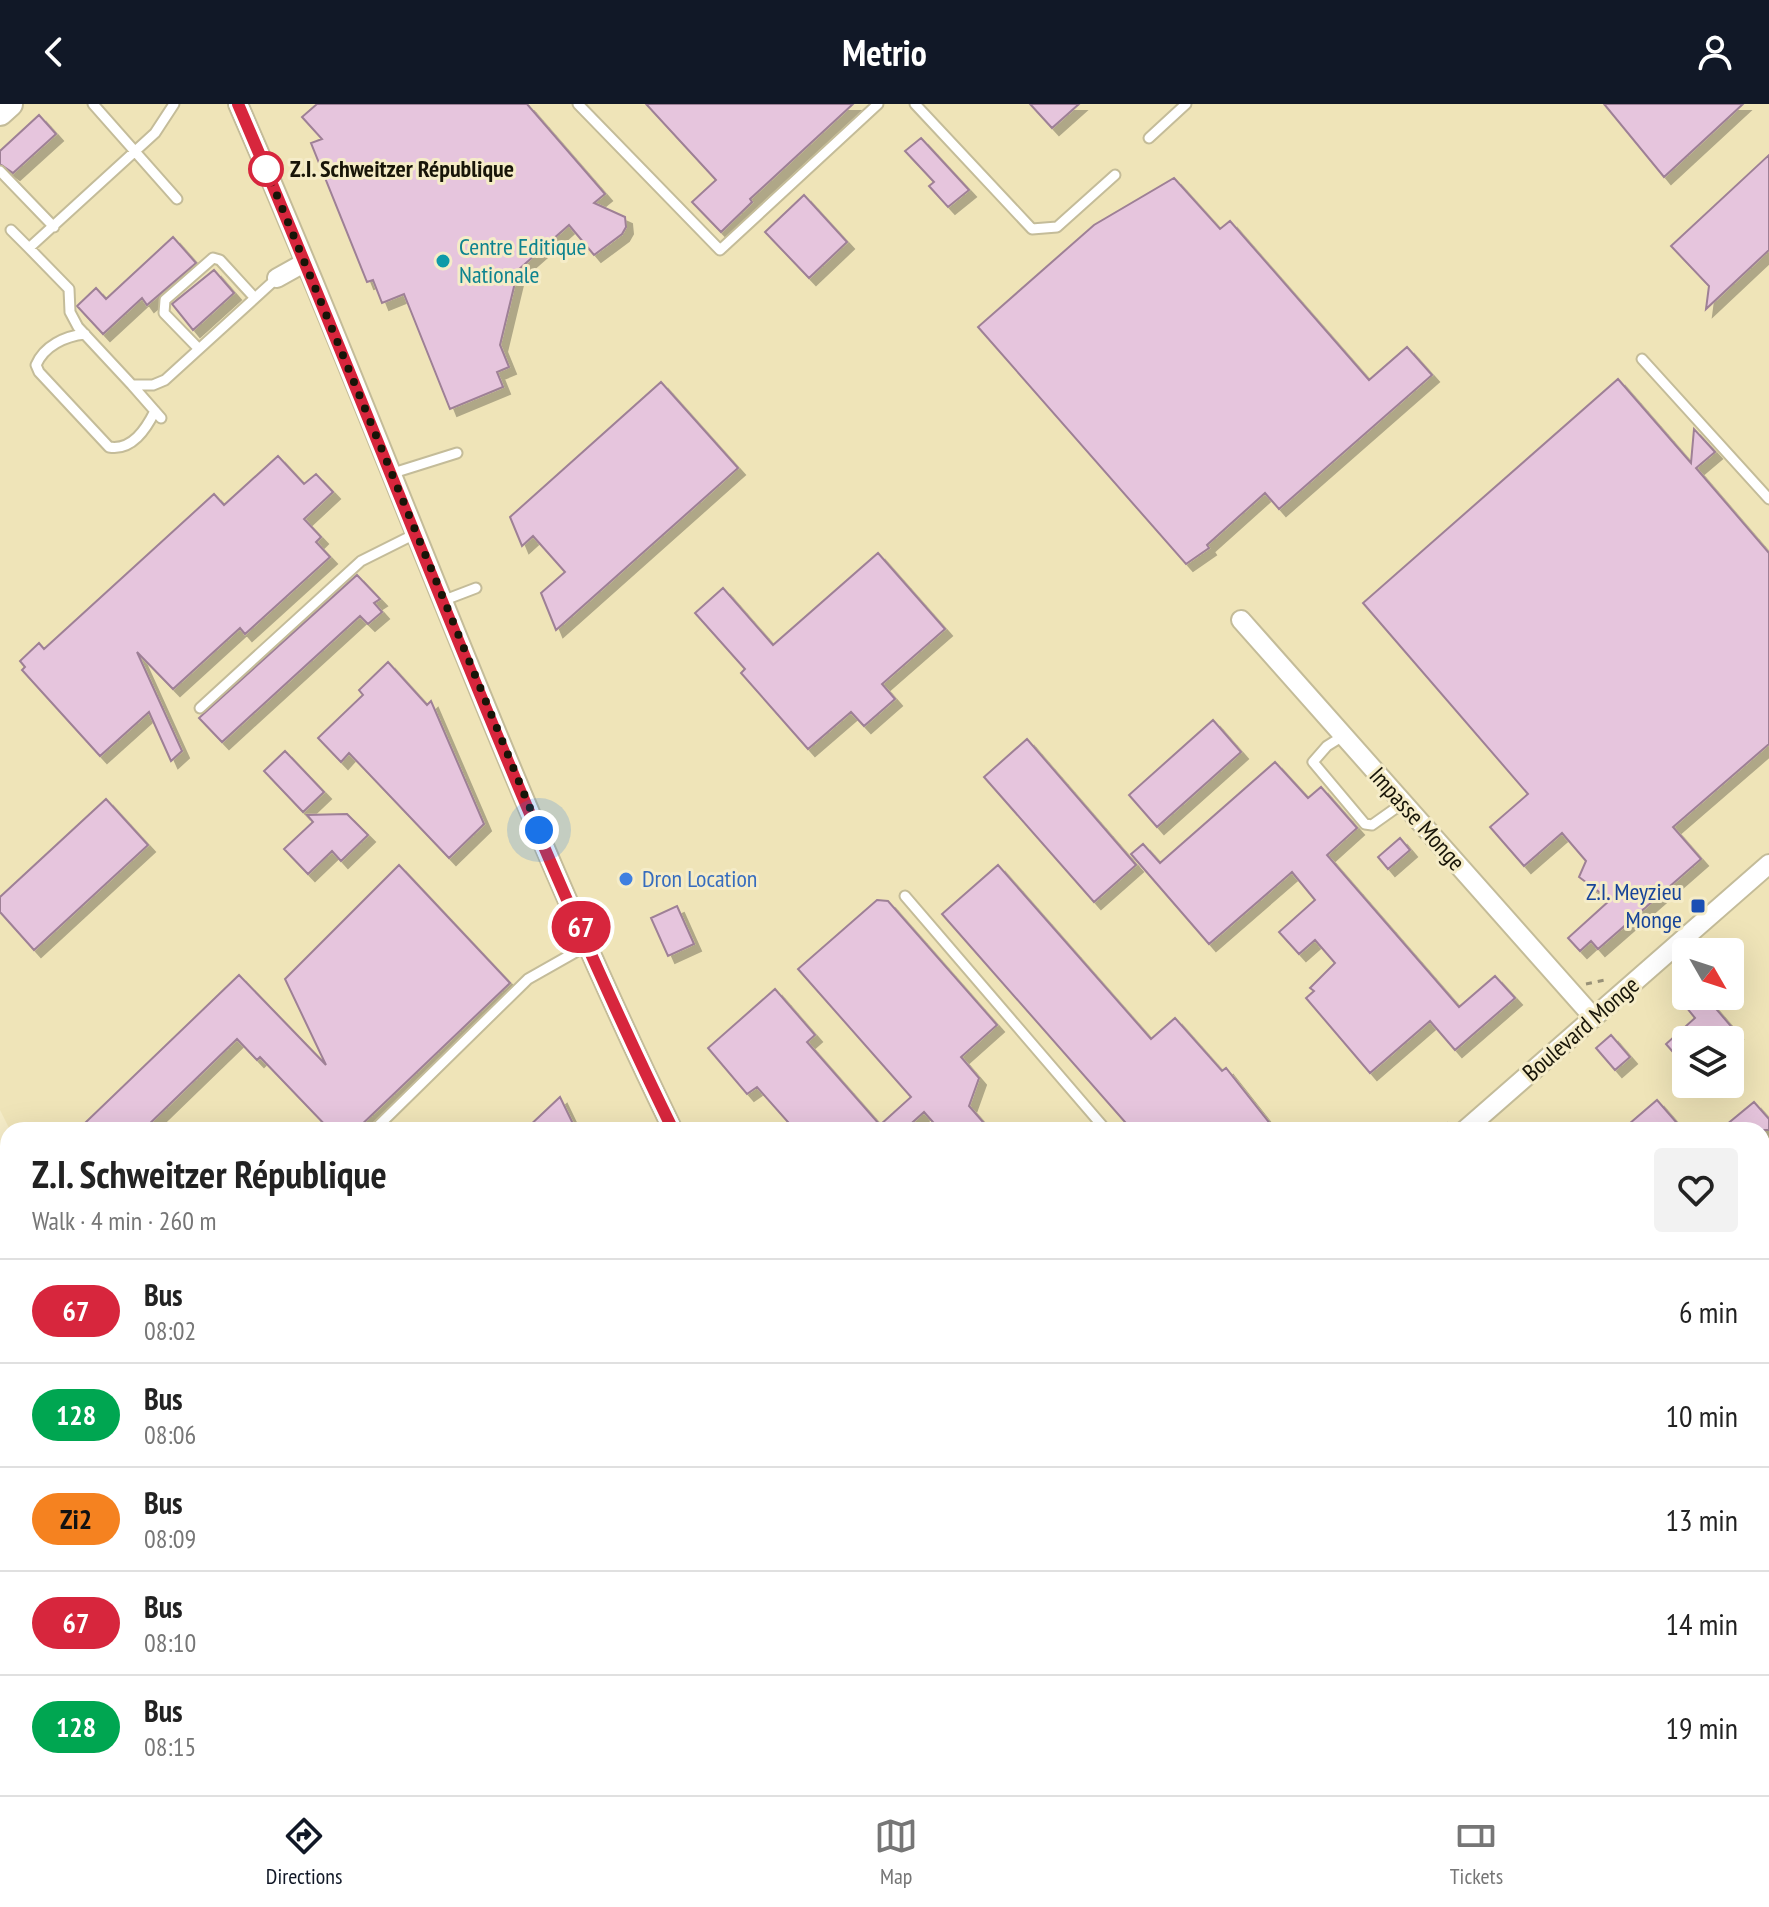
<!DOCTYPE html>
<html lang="en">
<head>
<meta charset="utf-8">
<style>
  body { margin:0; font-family:"PT Sans Narrow",sans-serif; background:#f2f2f2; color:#222; height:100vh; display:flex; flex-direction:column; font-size:30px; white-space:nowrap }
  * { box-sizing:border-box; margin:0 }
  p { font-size:26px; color:#767676 }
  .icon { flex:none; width:44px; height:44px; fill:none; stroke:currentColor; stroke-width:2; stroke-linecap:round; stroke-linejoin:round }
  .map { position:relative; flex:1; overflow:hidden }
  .sheet { position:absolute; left:0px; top:1018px; width:1770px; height:674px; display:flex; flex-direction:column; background:#fff; border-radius:24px 24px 0 0; box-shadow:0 8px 32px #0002 }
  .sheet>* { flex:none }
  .badge { padding:0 16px; border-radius:26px; font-size:28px; line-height:52px }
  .needle { width:52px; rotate:129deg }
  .controls { position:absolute; left:1672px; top:834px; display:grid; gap:16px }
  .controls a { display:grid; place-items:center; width:72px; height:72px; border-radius:8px; background:#fff; box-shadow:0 8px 32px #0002; font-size:40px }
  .you { position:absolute; width:40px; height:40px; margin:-20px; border:6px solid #fff; border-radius:50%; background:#1a73e8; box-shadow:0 0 0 12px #1a73e833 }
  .map>.badge { position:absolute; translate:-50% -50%; box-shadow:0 0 0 4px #fff }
  .round { display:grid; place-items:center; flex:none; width:84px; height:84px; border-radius:8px; background:#f2f2f2 }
  .head { display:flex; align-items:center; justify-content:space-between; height:136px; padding:0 32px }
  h1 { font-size:38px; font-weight:700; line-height:60px }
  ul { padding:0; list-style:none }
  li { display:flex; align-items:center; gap:24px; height:104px; padding:0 32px; border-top:2px solid #e0e0e0 }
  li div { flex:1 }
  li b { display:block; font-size:30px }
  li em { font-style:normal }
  li .badge { min-width:88px; font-weight:700; text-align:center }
  header { display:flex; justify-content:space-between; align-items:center; height:104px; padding:0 32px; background:#111827; color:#fff; font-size:36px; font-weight:700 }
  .dock { display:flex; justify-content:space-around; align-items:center; height:112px; border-top:2px solid #e0e0e0; background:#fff; font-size:22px; color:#767676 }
  .dock a { display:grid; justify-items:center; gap:4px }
  .dock .selected { color:#111827 }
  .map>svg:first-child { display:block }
  .built { fill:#efe4b8; fill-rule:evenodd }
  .green { fill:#cedb9f }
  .water { fill:#30d0de }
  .building { fill:#e6c5dd; stroke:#9e8096; stroke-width:2; filter:url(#shadow) }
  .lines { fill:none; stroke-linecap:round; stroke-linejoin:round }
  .service-casing { stroke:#c4bc99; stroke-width:13 }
  .minor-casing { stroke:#c4bc99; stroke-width:22 }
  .secondary-casing { stroke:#c4bc99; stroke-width:28 }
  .path { stroke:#989177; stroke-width:3; stroke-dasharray:6 6; stroke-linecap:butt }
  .service { stroke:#fff; stroke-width:9 }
  .minor { stroke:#fff; stroke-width:18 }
  .secondary { stroke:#fff; stroke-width:24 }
  .tram { stroke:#635e49; stroke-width:2 }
  .line-casing { stroke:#fff; stroke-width:18 }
  .line { stroke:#d7263d; stroke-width:12 }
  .walk { stroke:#181508; stroke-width:8; stroke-dasharray:0 14.4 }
  .stop-dot { fill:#fff; stroke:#d7263d; stroke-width:4 }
  .culture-dot { fill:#0f9aa8; stroke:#f5ecc8; stroke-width:3 }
  .shop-dot { fill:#3f7fe0; stroke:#f5ecc8; stroke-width:3 }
  .transit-dot { fill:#1a4fb4; stroke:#f5ecc8; stroke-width:3 }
  .labels { text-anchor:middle; stroke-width:6; stroke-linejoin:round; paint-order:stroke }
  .stop-label { font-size:24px; font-weight:bold; fill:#181508; stroke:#f5ecc8; text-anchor:start }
  .culture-label { font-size:24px; fill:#0d838f; stroke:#f5ecc8; text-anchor:start }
  .street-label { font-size:24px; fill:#181508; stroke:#f5ecc8 }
  .shop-label { font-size:24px; fill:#366cbe; stroke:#f5ecc8; text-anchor:start }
  .transit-label { font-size:24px; fill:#164399; stroke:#f5ecc8; text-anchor:end }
</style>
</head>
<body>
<header><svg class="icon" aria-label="back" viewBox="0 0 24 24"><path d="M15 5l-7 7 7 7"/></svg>Metrio<svg class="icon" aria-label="person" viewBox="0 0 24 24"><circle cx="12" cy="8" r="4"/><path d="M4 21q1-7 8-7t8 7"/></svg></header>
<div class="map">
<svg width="1769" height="1691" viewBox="0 0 1769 1691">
  <defs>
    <filter id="shadow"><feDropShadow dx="7" dy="7" stdDeviation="0" flood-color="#0004"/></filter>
  </defs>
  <rect width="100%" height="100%" fill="#f5ecc8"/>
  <!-- built -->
  <path class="built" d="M 0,0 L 1769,0 L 1769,1691 L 28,1691 L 22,1684 L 1762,1684 L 1762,1026 L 10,1026 L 0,1006 ZM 1686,848 L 1730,848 L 1730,892 L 1686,892 ZM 1686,936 L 1730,936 L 1730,980 L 1686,980 Z
    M 8,1209 L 8,1671 L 0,1666 L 0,1217 Z"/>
  <!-- green -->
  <path class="green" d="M 1769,1518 L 1769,1566 L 1762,1557 L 1762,1524 Z
    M 1514,1684 L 1654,1684 L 1657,1691 L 1510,1691 Z"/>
  <!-- water -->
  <path class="water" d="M 1605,1684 L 1648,1684 L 1653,1691 L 1597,1691 Z"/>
  <!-- building -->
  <path class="building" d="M 317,0 L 527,0 L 605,90 L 594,99 L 625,113 L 626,123 L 622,130 L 594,151 L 569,121 L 518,166 L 500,241 L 509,263 L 497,268 L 503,283 L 450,305 L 404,190 L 382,199 L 373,176 L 367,178 L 311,39 L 322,35 L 302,13 Z
    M 646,0 L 853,0 L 750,95 L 752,98 L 721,128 L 692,98 L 716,76 Z
    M 1030,0 L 1079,0 L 1052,24 Z
    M 1604,0 L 1743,0 L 1664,73 Z
    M 39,11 L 56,30 L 13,69 L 0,60 L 0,47 Z
    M 921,34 L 969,86 L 948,103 L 929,82 L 934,78 L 905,47 Z
    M 1769,51 L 1769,146 L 1706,205 L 1709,182 L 1671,142 Z
    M 1174,74 L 1220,125 L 1230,117 L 1369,276 L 1407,243 L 1432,271 L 1279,405 L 1265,389 L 1207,441 L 1209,444 L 1186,460 L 978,223 L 1094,121 Z
    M 804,91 L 847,138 L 809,174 L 765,128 Z
    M 173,133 L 196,159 L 147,201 L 142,194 L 103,230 L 77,202 L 96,184 L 106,195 Z
    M 214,166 L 234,189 L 193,226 L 172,200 Z
    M 1618,275 L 1691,359 L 1694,325 L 1715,348 L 1696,364 L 1769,449 L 1769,640 L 1673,723 L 1701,755 L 1598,845 L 1591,837 L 1580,847 L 1568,834 L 1610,796 L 1579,773 L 1586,757 L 1562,729 L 1524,762 L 1490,723 L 1528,690 L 1363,499 Z
    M 661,278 L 738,364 L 556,526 L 541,489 L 565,468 L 533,432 L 522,442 L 510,413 Z
    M 278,352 L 304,380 L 316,370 L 333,388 L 304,415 L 321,433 L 316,438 L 330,453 L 245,530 L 240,524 L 173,585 L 137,548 L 182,647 L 171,657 L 149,608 L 100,652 L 22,566 L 25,563 L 20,557 L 39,539 L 44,545 L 214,390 L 224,401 Z
    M 878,449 L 945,525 L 882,580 L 895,595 L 864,622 L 851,608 L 808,645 L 741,569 L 745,565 L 695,509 L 723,484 L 773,541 Z
    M 357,471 L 380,495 L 374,499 L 382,508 L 368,520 L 360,512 L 222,638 L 199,614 Z
    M 388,558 L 427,601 L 431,597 L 484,720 L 449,754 L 349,649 L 341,658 L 318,634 L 363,591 L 359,586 Z
    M 1213,616 L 1241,648 L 1157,723 L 1129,691 Z
    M 1027,635 L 1136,761 L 1094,798 L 984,673 Z
    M 285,647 L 324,688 L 303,708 L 264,667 Z
    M 1275,658 L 1308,694 L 1321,683 L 1357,724 L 1327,751 L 1459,903 L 1495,872 L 1515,894 L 1455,946 L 1430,917 L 1370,969 L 1306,894 L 1314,887 L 1310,884 L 1335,859 L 1315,836 L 1299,850 L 1279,828 L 1315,796 L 1292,768 L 1209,840 L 1131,750 L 1143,740 L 1160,759 Z
    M 106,695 L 148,741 L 34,846 L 0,808 L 0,793 Z
    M 347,710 L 368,731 L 341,757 L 332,747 L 308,770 L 284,745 L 313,718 L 307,711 Z
    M 1400,734 L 1410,746 L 1388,765 L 1378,753 Z
    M 399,761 L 510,879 L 356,1026 L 330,1026 L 260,953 L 257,956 L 237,935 L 143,1026 L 94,1026 L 86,1018 L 239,871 L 326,961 L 285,875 Z
    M 998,761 L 1151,935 L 1175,914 L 1222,967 L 1226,964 L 1275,1026 L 1132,1026 L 942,810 Z
    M 877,796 L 888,797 L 997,921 L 961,953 L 979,974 L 969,1002 L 990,1026 L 940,1026 L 924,1008 L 904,1026 L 795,1026 L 757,983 L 747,990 L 708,944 L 775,885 L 815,931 L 807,938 L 880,1021 L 911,993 L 798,865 Z
    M 677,802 L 694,840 L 668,852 L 651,814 Z
    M 1699,892 L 1705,892 L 1736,928 L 1726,936 L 1686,936 L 1686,963 L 1666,940 L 1695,914 L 1686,903 Z
    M 1611,931 L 1630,953 L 1615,966 L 1596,944 Z
    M 560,993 L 576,1026 L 525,1026 Z
    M 1657,996 L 1683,1026 L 1622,1026 Z
    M 1754,998 L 1769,1015 L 1769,1026 L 1720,1026 Z"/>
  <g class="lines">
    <defs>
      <path id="service" d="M 93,0 L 177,95
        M 578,0 L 720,146 L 878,0
        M 915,0 L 1032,125 L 1057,123 L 1115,71
        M 1149,34 L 1186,0
        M 0,67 L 54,123
        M 11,126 L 29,144 L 155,29 L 174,0
        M 29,144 L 69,185 L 70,208 L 78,223 L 132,281 L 153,281 L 165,276 L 277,174
        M 85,230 C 65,232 44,242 36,261 L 39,268 L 109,343 C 132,347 146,325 155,307
        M 198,244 L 164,209 L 165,196 L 213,154 L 220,156 L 253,192
        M 1642,255 L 1769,395
        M 132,281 L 161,314
        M 390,370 L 457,349
        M 442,497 L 476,484
        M 200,604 L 361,457 L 415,430
        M 1343,632 L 1327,642 L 1313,658 L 1365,720 L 1372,721 L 1403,699
        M 905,792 L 1106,1026
        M 374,1026 L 528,875 L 588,841
        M 0,1071 L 8,1085
        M 0,1162 L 8,1158
        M 1762,1513 L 1769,1506
        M 1664,1684 L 1666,1691
        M 704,1691 L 712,1684
        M 1265,1691 L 1273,1684"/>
      <path id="minor" d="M 238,0 C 387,340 510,692 673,1026
        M 277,174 L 304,159
        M 1241,516 L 1594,914
        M 1465,1026 L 1769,760
        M 997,1684 L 1001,1691"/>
      <path id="secondary" d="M 0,9 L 10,0"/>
    </defs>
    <!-- service casing -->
    <use href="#service" class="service-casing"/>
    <!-- minor casing -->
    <use href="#minor" class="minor-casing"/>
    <!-- secondary casing -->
    <use href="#secondary" class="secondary-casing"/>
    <!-- path -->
    <path class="path" d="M 557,822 L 565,841
      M 1586,880 L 1609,875
      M 1439,1026 L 1448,1018
      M 973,1684 L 976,1691"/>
    <!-- service -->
    <use href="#service" class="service"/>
    <!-- minor -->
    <use href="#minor" class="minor"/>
    <!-- secondary -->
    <use href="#secondary" class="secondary"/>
    <!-- tram -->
    <path class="tram" d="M 1762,1446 L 1769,1440
      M 1496,1691 L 1504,1684"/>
  </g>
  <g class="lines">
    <defs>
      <path id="line" d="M 238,0 C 385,341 510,692 673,1026"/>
    </defs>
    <!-- line casing -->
    <use href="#line" class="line-casing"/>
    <!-- line -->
    <use href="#line" class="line"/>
    <!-- walk -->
    <path class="walk" d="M 266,65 L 539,726"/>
  </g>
  <!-- markers -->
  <circle class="stop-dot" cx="266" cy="65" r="16"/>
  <circle class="culture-dot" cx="443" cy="157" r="8"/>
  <circle class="shop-dot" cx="626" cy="775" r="8"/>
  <rect class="transit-dot" x="1690" y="794" width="16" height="16" rx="4"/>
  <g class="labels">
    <!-- stop labels -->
    <g class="stop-label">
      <text x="290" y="73">Z.I. Schweitzer République</text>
    </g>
    <!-- culture labels -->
    <g class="culture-label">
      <text x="459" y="151">Centre Editique<tspan x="459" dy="28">Nationale</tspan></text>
    </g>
    <!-- street labels -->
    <g class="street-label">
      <text transform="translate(1417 715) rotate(48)" y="8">Impasse Monge</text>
      <text transform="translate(1581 925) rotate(-41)" y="8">Boulevard Monge</text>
    </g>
    <!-- shop labels -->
    <g class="shop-label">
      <text x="642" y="783">Dron Location</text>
    </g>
    <!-- transit labels -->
    <g class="transit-label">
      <text x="1682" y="796">Z.I. Meyzieu<tspan x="1682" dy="28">Monge</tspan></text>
    </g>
  </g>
</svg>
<div class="controls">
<a><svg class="needle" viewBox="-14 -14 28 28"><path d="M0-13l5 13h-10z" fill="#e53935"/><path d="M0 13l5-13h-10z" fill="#767676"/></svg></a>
<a><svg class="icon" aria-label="layers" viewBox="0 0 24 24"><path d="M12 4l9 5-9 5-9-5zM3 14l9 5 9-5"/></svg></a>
</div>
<div class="you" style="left:539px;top:726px"></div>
<b class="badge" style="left:581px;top:823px;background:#d7263d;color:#fff">67</b>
<section class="sheet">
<div class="head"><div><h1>Z.I. Schweitzer République</h1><p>Walk · 4 min · 260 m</p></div><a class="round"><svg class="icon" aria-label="heart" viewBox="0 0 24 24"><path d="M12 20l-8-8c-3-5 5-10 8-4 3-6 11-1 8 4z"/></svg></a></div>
<ul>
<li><span class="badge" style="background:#d7263d;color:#fff">67</span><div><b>Bus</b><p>08:02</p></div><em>6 min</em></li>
<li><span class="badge" style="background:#00a651;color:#fff">128</span><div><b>Bus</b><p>08:06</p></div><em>10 min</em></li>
<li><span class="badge" style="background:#f58220;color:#111">Zi2</span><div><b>Bus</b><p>08:09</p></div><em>13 min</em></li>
<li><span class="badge" style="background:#d7263d;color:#fff">67</span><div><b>Bus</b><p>08:10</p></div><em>14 min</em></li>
<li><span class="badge" style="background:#00a651;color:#fff">128</span><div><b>Bus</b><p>08:15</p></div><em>19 min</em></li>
</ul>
</section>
</div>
<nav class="dock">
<a class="selected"><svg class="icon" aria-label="directions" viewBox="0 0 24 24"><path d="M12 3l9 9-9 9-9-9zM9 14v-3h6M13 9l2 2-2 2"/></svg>Directions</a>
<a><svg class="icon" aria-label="map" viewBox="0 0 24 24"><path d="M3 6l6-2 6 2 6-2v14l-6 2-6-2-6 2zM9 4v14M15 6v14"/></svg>Map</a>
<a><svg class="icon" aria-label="tickets" viewBox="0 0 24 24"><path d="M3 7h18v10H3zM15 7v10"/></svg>Tickets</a>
</nav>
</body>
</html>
